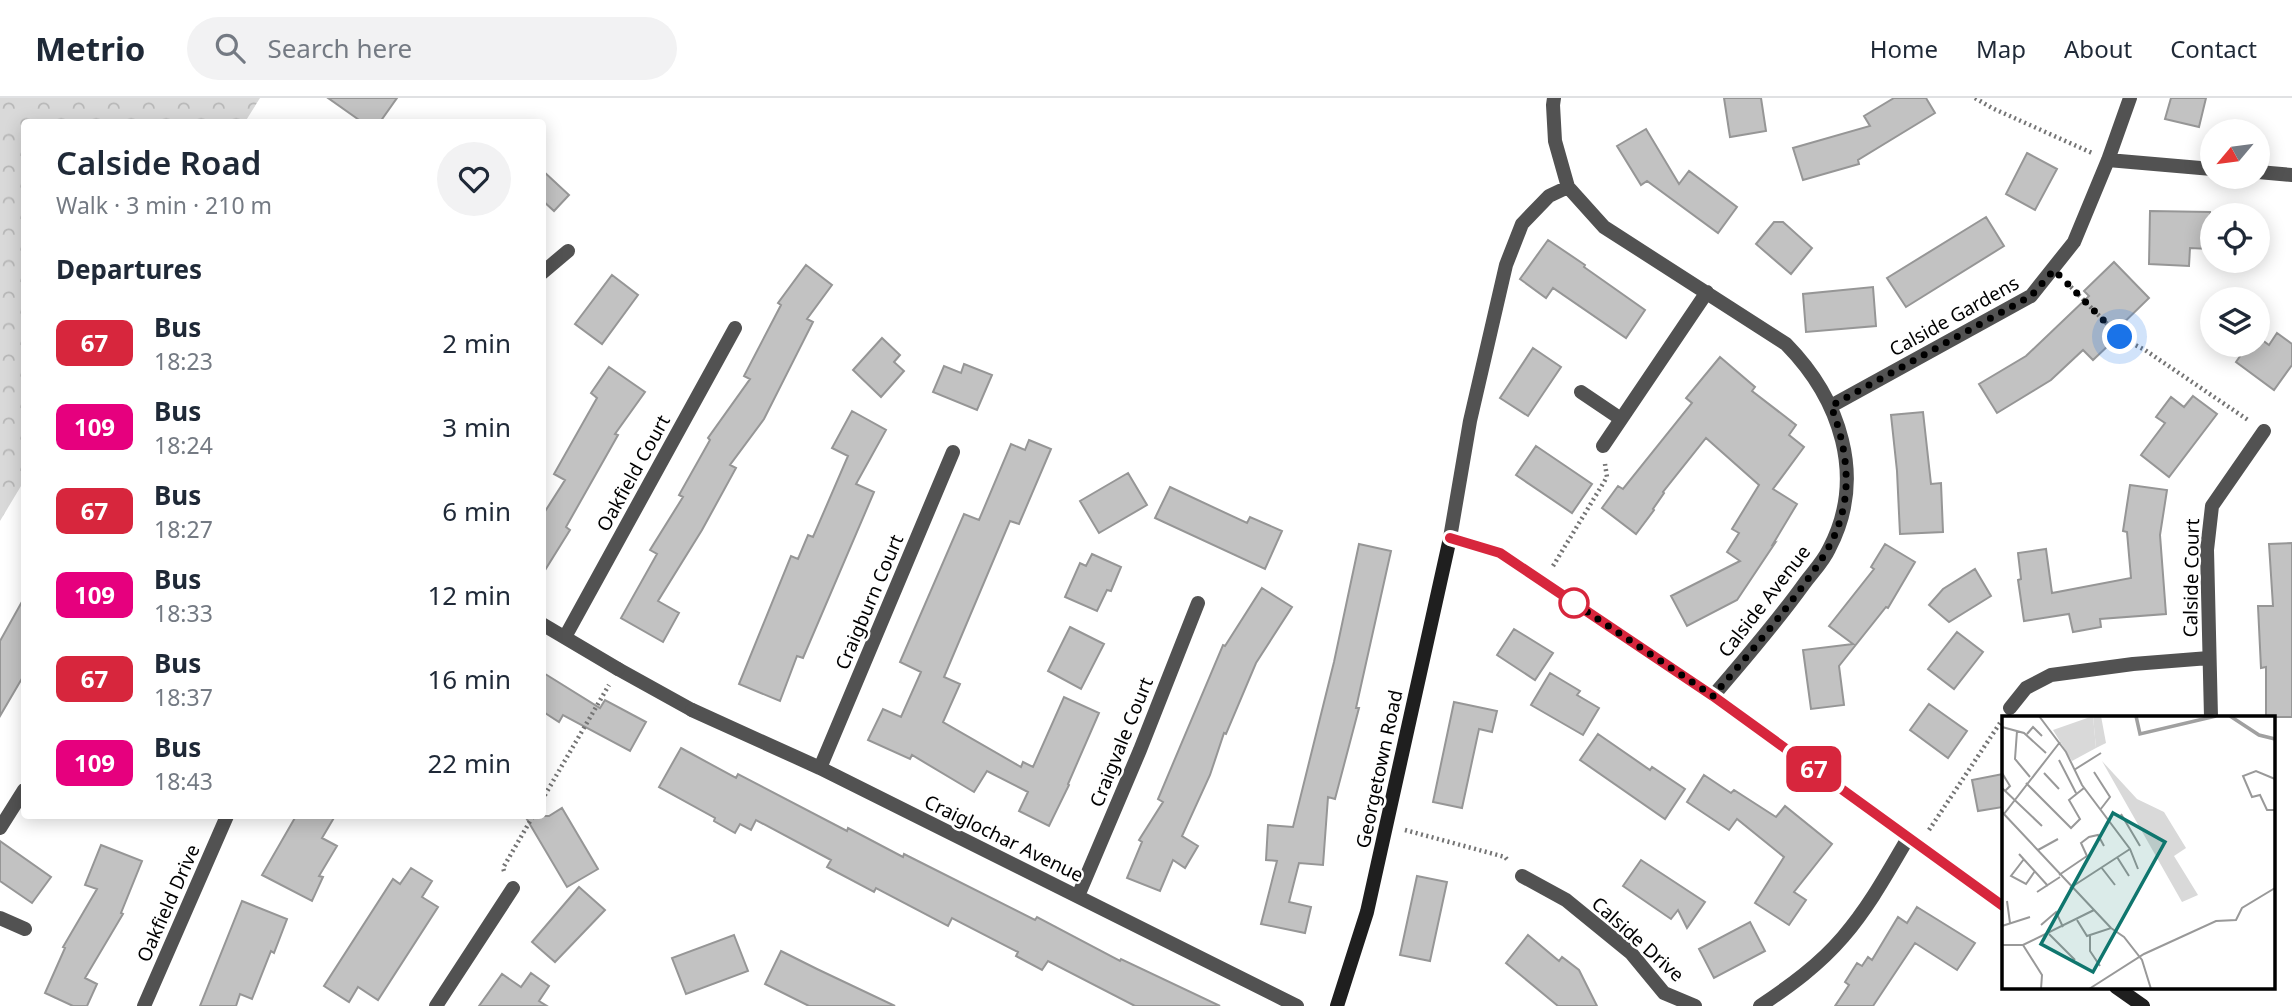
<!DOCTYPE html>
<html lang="en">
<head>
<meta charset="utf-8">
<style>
  body { margin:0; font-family:"Noto Sans",sans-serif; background:#f2f2f3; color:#1f2937; height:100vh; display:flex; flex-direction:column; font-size:26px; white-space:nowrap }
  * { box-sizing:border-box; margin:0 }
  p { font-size:23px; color:#747a83 }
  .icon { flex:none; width:38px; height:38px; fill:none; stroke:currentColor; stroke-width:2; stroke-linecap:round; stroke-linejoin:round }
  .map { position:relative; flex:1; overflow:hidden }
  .panel { position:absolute; left:21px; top:21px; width:525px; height:700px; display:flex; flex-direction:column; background:#fff; border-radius:7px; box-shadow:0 4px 18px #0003 }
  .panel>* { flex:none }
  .badge { padding:0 14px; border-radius:10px; font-size:24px; line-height:46px }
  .needle { width:46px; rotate:241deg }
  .fabs { position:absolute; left:2200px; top:21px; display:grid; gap:14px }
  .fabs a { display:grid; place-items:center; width:70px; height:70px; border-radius:50%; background:#fff; box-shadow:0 4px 18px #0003; font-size:35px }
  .you { position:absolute; width:35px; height:35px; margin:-18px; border:5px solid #fff; border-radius:50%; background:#1a73e8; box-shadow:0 0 0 10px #1a73e833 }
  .map>.badge { position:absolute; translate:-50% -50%; box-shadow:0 0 0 4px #fff }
  h2 { padding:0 35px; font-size:26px; line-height:63px }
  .round { display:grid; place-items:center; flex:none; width:74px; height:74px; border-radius:37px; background:#f2f2f3 }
  .headline { display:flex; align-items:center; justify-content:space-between; height:119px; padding:0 35px }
  h1 { font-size:33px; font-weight:600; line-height:52px }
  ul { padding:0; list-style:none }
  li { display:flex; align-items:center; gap:21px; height:84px; padding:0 35px }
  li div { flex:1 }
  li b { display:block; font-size:26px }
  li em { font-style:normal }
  li .badge { min-width:77px; font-weight:700; text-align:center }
  header { display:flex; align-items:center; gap:42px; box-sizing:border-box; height:98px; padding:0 35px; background:#fff; border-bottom:2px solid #e0e1e3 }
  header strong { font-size:33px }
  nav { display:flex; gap:38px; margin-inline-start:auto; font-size:24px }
  .search { width:490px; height:63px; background:#f2f2f3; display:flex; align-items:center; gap:18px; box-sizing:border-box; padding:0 24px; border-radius:38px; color:#747a83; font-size:26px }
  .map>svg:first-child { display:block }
  .forest { fill:url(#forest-crowns) }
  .building { fill:#c2c2c2; stroke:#969696; stroke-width:2 }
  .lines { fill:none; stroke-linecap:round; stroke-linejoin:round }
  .path { stroke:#747474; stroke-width:4.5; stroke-dasharray:2 3.5; stroke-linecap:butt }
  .lane { stroke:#525252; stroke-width:14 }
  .street { stroke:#525252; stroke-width:14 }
  .secondary { stroke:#1f1f1f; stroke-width:14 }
  .line-casing { stroke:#fff; stroke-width:16 }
  .line { stroke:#d7263d; stroke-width:10 }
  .walk { stroke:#000; stroke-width:7; stroke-dasharray:0 12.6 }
  .stop-dot { fill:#fff; stroke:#d7263d; stroke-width:3.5 }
  .labels { text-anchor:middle; stroke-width:5; stroke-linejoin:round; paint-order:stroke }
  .street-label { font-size:19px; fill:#000; stroke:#fff }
  .inset-river { fill:none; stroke:#a0a0a0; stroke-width:3.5 }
  .inset-road { fill:none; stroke:#999; stroke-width:2 }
  .view { fill:#0f766e; fill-opacity:0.15; stroke:#0f766e; stroke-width:3.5 }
  .inset-edge { fill:none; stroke:#000; stroke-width:3.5 }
</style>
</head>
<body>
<header>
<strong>Metrio</strong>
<div class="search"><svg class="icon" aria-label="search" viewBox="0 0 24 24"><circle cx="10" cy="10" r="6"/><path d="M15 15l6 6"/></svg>Search here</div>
<nav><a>Home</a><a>Map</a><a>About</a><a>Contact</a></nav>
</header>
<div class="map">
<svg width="2292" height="908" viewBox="0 0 2292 908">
  <defs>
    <pattern id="forest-crowns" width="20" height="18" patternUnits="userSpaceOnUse" patternTransform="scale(1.75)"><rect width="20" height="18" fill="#d9d9d9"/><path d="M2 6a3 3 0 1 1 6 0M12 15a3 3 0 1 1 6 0" fill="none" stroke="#b8b8b8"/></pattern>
  </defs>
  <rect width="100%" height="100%" fill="#fff"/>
  <!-- forest -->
  <path class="forest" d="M 0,0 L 260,0 L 245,24 L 24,24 L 24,383 L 0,423 Z"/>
  <!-- building -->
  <path class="building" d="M 328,0 L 397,0 L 380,24 L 362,24 Z
    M 1724,0 L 1761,0 L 1766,33 L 1730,39 Z
    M 1894,0 L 1926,0 L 1935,15 L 1858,62 L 1859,66 L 1803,82 L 1793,50 L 1870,28 L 1864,18 Z
    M 2171,0 L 2206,0 L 2199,29 L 2165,21 Z
    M 1646,31 L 1679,86 L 1689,73 L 1737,109 L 1718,135 L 1647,83 L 1641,87 L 1617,48 Z
    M 2027,55 L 2057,71 L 2035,112 L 2006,96 Z
    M 542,72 L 569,97 L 554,113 L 542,102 Z
    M 2150,113 L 2210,114 L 2210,151 L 2190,150 L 2189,168 L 2149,166 Z
    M 1986,119 L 2004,148 L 1906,209 L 1887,180 Z
    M 1774,124 L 1783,124 L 1812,150 L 1791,176 L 1756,146 Z
    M 1548,142 L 1585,167 L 1584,169 L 1645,212 L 1626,240 L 1553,190 L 1546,200 L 1520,181 Z
    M 2114,164 L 2149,200 L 2107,241 L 2111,245 L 2093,262 L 2083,252 L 2051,282 L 1997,315 L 1979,286 L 2026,258 L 2089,198 L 2084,193 Z
    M 806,167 L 832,187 L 807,221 L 813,224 L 764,321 L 730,367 L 736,370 L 702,432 L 658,503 L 679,515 L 663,544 L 621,520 L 657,456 L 650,452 L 683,399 L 679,397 L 710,342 L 708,340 L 750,281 L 744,278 L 781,207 L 778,205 Z
    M 612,177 L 638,197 L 602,246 L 575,226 Z
    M 1873,189 L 1876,228 L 1806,234 L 1803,196 Z
    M 2277,235 L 2292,246 L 2292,267 L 2274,292 L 2236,264 L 2248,247 L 2258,247 L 2258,239 L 2269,247 Z
    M 882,240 L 900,257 L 894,264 L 904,273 L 881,299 L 853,272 Z
    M 1533,250 L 1561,269 L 1528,318 L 1500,300 Z
    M 1720,259 L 1755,289 L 1752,293 L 1796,327 L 1789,337 L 1804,349 L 1773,391 L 1797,406 L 1773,446 L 1775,445 L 1737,502 L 1687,528 L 1671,498 L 1740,463 L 1727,454 L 1739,435 L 1732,431 L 1759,387 L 1706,340 L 1663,394 L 1664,395 L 1653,411 L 1654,412 L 1636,436 L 1602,410 L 1618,388 L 1623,391 L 1692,305 L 1686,300 Z
    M 964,266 L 992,277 L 977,312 L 933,294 L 944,268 L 961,275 Z
    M 609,269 L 645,294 L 615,336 L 618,337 L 566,429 L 570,432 L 542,477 L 542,414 L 544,415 L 565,382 L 554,376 L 597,300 L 591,295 Z
    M 2193,298 L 2217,316 L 2169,379 L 2141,357 L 2165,325 L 2156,319 L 2171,299 L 2184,309 Z
    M 852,313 L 886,332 L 856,386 L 874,394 L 803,560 L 797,558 L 780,603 L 739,586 L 791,458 L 798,461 L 808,437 L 813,439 L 848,358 L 832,350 Z
    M 1923,314 L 1931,386 L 1941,385 L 1943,434 L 1900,436 L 1897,373 L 1891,317 Z
    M 1029,342 L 1051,351 L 1019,426 L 1010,423 L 944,579 L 960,586 L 943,624 L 1021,669 L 1023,664 L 1033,669 L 1064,599 L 1099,615 L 1068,686 L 1069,687 L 1049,728 L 1019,713 L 1028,694 L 987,673 L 974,694 L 912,657 L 910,661 L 868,642 L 883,611 L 901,619 L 921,574 L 900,564 L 964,416 L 979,422 L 1011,346 L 1025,352 Z
    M 1536,348 L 1592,386 L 1572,415 L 1516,377 Z
    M 1128,375 L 1147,407 L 1099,435 L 1080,403 Z
    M 2130,387 L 2167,392 L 2160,437 L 2166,516 L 2100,521 L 2101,529 L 2073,534 L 2069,516 L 2024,523 L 2018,482 L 2021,481 L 2018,455 L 2046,451 L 2052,495 L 2131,480 L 2127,434 L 2123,433 Z
    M 1170,389 L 1247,425 L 1250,419 L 1282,433 L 1265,471 L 1155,420 Z
    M 2292,445 L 2292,619 L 2266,619 L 2266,569 L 2261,570 L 2258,508 L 2273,508 L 2269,446 Z
    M 1359,446 L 1391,453 L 1356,610 L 1359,610 L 1335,701 L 1328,699 L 1323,767 L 1299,765 L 1289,804 L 1311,809 L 1305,835 L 1261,826 L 1277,763 L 1266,762 L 1268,727 L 1293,729 L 1334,564 Z
    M 1885,446 L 1915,464 L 1888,510 L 1886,509 L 1839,568 L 1844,607 L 1811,611 L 1803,552 L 1853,546 L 1829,528 L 1874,471 L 1871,469 Z
    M 1092,456 L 1121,469 L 1111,493 L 1107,492 L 1097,513 L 1065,499 L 1080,465 L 1086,468 Z
    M 1975,471 L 1991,498 L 1949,524 L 1929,507 L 1943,491 Z
    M 1262,490 L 1292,509 L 1256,565 L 1226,636 L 1224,635 L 1210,677 L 1182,738 L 1198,748 L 1185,770 L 1173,762 L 1160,793 L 1127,780 L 1142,744 L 1139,742 L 1163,704 L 1158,701 L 1223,547 L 1225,548 Z
    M 24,500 L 24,577 L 0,618 L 0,543 Z
    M 1070,529 L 1104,546 L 1081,591 L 1048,573 Z
    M 1514,531 L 1553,555 L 1535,582 L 1497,557 Z
    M 1957,534 L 1983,554 L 1954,591 L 1928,571 Z
    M 542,574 L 600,610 L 605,602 L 646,624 L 630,653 L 563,617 L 559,624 L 542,613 Z
    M 1550,575 L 1580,593 L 1577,597 L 1599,610 L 1583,637 L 1531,607 Z
    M 1454,604 L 1497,613 L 1492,634 L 1479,631 L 1462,710 L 1433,704 Z
    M 1929,606 L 1967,633 L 1948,660 L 1910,632 Z
    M 1598,636 L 1650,672 L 1652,669 L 1685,691 L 1665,721 L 1580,662 Z
    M 681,650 L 736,680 L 738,676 L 847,733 L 848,730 L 903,759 L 904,756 L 1035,822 L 1037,819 L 1120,863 L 1121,861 L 1220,908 L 1135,908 L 1048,863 L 1042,872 L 1016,858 L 1018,854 L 952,820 L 948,828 L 876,790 L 874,794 L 827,769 L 831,762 L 756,722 L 751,732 L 740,726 L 735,735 L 714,723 L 715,720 L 659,689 Z
    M 2003,676 L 2003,709 L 1978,713 L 1972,682 Z
    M 1704,677 L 1731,695 L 1734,692 L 1776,719 L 1785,708 L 1832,746 L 1794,794 L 1806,802 L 1789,827 L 1755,805 L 1784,759 L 1737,721 L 1729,732 L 1687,704 Z
    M 562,710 L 598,771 L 567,789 L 525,718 L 549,718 Z
    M 296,718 L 335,718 L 322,740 L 337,748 L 319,778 L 323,779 L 312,803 L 262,777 Z
    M 0,743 L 51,779 L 32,805 L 0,783 Z
    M 101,747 L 142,763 L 121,815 L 123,816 L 85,880 L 97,886 L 87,908 L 73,908 L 45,895 L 65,850 L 63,849 L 97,791 L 85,787 Z
    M 1641,762 L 1705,804 L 1687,830 L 1678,812 L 1671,821 L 1623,788 Z
    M 411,770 L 432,783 L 422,799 L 438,809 L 378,902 L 358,889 L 349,904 L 324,888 L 393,781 L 400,786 Z
    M 1417,778 L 1447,784 L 1430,863 L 1400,857 Z
    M 579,789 L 605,812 L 555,864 L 532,844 Z
    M 242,803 L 287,821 L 274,855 L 271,853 L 252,901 L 240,896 L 236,908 L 200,908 Z
    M 1917,809 L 1975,845 L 1957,872 L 1915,845 L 1873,908 L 1835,908 L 1849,887 L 1845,884 L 1857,865 L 1862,868 L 1868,859 L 1872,862 L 1898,819 L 1907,825 Z
    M 1750,824 L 1765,853 L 1714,880 L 1699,851 Z
    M 734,837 L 748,873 L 686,896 L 672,860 Z
    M 1528,837 L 1559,863 L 1562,859 L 1579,872 L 1597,908 L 1558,908 L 1506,865 Z
    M 781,853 L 817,871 L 895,908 L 809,908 L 765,886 Z
    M 531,875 L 549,888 L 539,903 L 547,908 L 479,908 L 502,876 L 521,889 Z"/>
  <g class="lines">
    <!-- path -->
    <path class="path" d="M 1975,0 L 1992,10 L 2092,55
      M 2067,185 L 2120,239 L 2145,252 L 2248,322
      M 1553,468 L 1607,379 L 1605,366
      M 542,702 L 609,587
      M 1405,732 L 1505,759 L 1509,764
      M 1929,732 L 2000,625
      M 504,773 L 503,770 L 533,718"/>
    <!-- lane -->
    <path class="lane" d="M 618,571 L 692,612"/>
    <!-- street -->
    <path class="street" d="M 1554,0 L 1553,7 L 1555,43 L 1568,89 L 1604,129 L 1786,246 C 1840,301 1867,379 1829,451 C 1823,464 1812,475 1804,486 C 1776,525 1744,562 1713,598
      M 2108,62 L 2212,71
      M 2258,74 L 2292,77
      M 542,175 L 568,153
      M 1581,294 L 1621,321
      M 1831,308 L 2031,198 L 2074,144 L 2108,62 L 2130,0
      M 1603,348 L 1707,194
      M 1450,440 L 1470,323 L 1506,167 L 1522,126 L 1549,98 L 1568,89
      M 542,526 L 618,571
      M 565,539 L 735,230
      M 2010,610 L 2026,590 L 2051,577 L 2133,566 L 2209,560
      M 692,612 L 820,670 L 1297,908
      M 2211,619 L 2207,452 L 2212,408 L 2264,333
      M 820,670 L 953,354
      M 0,730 L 24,692
      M 1522,778 L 1566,802 L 1631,855 L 1664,895 L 1695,908
      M 1078,798 L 1140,652 L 1198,505
      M 0,820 L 25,831
      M 144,908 L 227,718
      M 436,908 L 513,790
      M 1760,908 C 1790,888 1819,867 1843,839 C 1869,809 1888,774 1908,740"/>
    <!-- secondary -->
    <path class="secondary" d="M 2116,889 L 2143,908
      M 1337,908 L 1367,814 L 1450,440 L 1500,455 L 1713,598 L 2003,808"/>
  </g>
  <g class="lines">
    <defs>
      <path id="line" d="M 1450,440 L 1500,455 L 1713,598 L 2003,808"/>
    </defs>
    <!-- line casing -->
    <use href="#line" class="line-casing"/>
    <!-- line -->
    <use href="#line" class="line"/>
    <!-- walk -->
    <path class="walk" d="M 1574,505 L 1565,499 L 1713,598 C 1743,563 1774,527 1802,489 C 1818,467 1834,446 1841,419 C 1852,382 1844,342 1831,308 L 2031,198 L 2054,172 L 2120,239"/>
  </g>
  <!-- markers -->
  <circle class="stop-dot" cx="1574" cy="505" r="14"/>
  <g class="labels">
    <!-- street labels -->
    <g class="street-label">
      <text transform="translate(1954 218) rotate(-29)" y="7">Calside Gardens</text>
      <text transform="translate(633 375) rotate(-61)" y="7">Oakfield Court</text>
      <text transform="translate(2191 480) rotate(-89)" y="7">Calside Court</text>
      <text transform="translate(1764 503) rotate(-52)" y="7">Calside Avenue</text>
      <text transform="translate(869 504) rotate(-67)" y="7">Craigburn Court</text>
      <text transform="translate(1121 644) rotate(-68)" y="7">Craigvale Court</text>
      <text transform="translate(1379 671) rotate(-78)" y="7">Georgetown Road</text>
      <text transform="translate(1004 740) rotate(26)" y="7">Craiglochar Avenue</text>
      <text transform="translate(168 805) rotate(-66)" y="7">Oakfield Drive</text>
      <text transform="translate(1638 841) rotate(42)" y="7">Calside Drive</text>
    </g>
  </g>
  <!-- overview -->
  <g transform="translate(2002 618)">
    <rect width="273" height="273" fill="#fff"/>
    <path d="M 91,0 L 99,0 L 104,27 L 94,32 ZM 100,45 L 135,83 L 162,96 L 184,132 L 172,140 L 196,179 L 180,186 Z" fill="#d9d9d9"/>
    <path d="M 91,0 L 94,32 L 70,45 L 51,14 Z" fill="#d9d9d9"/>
    <path class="inset-river" d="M 134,0 L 138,18 L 214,0M 228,0 L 257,19 L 273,23"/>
    <path class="inset-road" d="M 37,0 L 64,36 L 80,69 L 128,133 L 136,153M 0,11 L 22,17 L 44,37M 15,15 L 13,43 L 28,61M 25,18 L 31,11 L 40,20M 57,44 L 74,77M 72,54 L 99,37M 92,56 L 108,81 L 98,94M 0,57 L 8,70 L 3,75M 42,57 L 57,73M 273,63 L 254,55 L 241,60 L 250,81 L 258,79 L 265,94 L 273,94M 24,67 L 69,112 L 78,103 L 67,84 L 82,72M 0,72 L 40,110M 0,96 L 109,212M 2,98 L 58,26M 119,98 L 138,130M 36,134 L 56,123M 17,138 L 46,170M 115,141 L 127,160M 22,143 L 9,160 L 24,168 L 33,155M 99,151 L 113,169M 57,159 L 85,140 L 79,127 L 87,121 L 96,119 L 102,130M 68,172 L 128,133M 35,176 L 58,161M 5,185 L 8,207M 75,204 L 85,220 L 109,212 L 122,221 L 140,244 L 149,273M 39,209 L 54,196 L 61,211M 0,210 L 28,201M 47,218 L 73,244M 88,220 L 88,235 L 98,250M 0,229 L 21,229 L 92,194M 21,229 L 40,259 L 39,273M 87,273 L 142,238 L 214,205 L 234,204 L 240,192 L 273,172"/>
    <path class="view" d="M 111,97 L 163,126 L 91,256 L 39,228 Z"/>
    <rect width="273" height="273" class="inset-edge"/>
  </g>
</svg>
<div class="fabs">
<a><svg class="needle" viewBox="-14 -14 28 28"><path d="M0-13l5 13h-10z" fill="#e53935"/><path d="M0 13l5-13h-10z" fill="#747a83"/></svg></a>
<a><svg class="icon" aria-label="locate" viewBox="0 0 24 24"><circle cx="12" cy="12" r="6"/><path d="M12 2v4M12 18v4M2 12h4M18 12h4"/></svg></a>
<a><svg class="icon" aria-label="layers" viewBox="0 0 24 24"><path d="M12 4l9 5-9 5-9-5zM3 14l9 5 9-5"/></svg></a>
</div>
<div class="you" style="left:2120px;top:239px"></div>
<b class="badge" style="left:1814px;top:671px;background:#d7263d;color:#fff">67</b>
<section class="panel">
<div class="headline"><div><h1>Calside Road</h1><p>Walk · 3 min · 210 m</p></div><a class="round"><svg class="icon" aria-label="heart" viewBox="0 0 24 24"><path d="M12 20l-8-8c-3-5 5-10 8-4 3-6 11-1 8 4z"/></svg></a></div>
<h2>Departures</h2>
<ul>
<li><span class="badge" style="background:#d7263d;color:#fff">67</span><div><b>Bus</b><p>18:23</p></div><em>2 min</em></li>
<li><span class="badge" style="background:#e6007e;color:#fff">109</span><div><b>Bus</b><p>18:24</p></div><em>3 min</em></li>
<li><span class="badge" style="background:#d7263d;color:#fff">67</span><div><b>Bus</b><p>18:27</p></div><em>6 min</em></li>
<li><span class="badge" style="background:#e6007e;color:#fff">109</span><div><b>Bus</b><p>18:33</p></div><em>12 min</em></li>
<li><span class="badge" style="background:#d7263d;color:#fff">67</span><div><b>Bus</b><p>18:37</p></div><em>16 min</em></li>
<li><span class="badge" style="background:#e6007e;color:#fff">109</span><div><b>Bus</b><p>18:43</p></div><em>22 min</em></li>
</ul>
</section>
</div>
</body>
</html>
